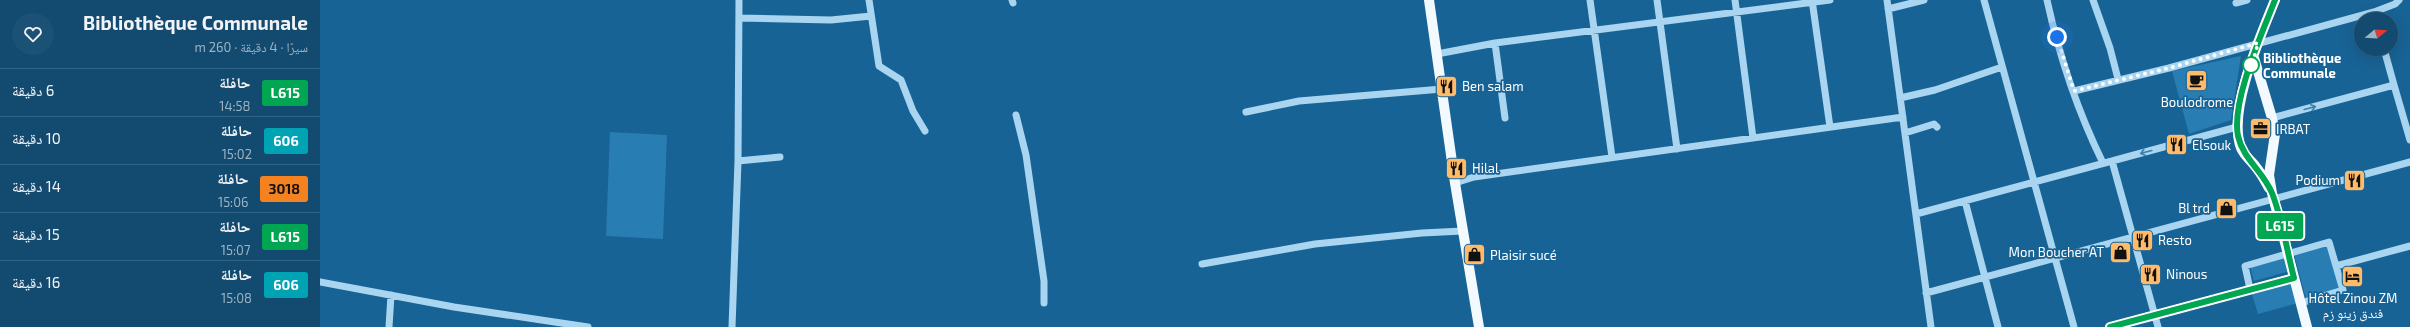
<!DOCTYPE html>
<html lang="ar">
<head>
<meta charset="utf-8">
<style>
  body { margin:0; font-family:"Exo 2","Noto Naskh Arabic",sans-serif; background:#1b5175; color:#f1f3f6; direction:rtl; height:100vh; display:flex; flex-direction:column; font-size:15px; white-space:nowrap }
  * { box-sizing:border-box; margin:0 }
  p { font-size:13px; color:#9cb3c3 }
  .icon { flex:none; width:22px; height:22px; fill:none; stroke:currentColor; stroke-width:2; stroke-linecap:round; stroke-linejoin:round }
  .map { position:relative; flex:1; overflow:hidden; direction:ltr }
  .sheet { display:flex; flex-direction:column; background:#124a70; width:320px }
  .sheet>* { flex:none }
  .badge { padding:0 8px; border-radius:3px; font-size:14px; line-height:26px }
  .needle { width:26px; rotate:72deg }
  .controls { position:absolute; left:2034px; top:12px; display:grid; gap:8px }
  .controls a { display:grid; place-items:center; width:44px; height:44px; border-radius:50%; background:#124a70; box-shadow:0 4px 16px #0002,0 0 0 1px #316283; font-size:20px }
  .you { position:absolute; width:20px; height:20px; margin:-10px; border:3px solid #fff; border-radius:50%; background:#1a73e8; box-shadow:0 0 0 6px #1a73e833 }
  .map>.badge { position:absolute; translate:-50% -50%; box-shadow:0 0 0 2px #fff }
  .round { display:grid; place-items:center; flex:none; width:42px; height:42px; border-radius:21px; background:#1b5175 }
  .summary { display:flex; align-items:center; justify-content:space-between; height:68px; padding:0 12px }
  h1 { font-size:19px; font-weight:700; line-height:30px }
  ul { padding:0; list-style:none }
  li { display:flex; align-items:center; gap:12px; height:48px; padding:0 12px; border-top:1px solid #316283 }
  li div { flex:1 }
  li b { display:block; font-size:15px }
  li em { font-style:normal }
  li .badge { min-width:44px; font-weight:700; text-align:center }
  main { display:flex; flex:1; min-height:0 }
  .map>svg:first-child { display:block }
  .green { fill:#287db2 }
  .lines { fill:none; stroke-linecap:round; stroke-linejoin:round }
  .minor { stroke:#aad5f0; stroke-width:7 }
  .major { stroke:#f3faff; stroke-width:10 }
  .oneway { stroke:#3c80ac }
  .line-casing { stroke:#fff; stroke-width:9 }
  .line { stroke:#00a651; stroke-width:6 }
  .walk { stroke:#fff; stroke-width:4; stroke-dasharray:0 7.2 }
  .stop-dot { fill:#fff; stroke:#00a651; stroke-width:2 }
  .labels { text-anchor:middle; stroke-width:3.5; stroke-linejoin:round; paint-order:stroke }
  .stop-label { font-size:13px; font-weight:bold; fill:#fff; stroke:#186395; text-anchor:start }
  .poi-label { font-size:13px; fill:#fff; stroke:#186395; text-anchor:start }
</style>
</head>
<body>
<main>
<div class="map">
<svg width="2090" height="327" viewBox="0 0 2090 327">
  <rect width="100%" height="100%" fill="#186395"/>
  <!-- green -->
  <path class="green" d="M 1921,56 L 1911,120 L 1869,134 L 1852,71 Z
    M 290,132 L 347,135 L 343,239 L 286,236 Z
    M 2008,245 L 2020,289 L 1986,299 L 1974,254 Z
    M 1966,256 L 1970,271 L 1934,281 L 1930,266 Z
    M 1973,283 L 1978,303 L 1938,314 L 1932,294 Z"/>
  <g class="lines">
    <!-- minor -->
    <path class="minor" d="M 549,0 L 559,66 L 581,80 L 593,111 L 605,131
      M 692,0 L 693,3
      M 1270,0 L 1292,157
      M 1337,0 L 1357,149
      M 1415,0 L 1433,138
      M 1492,0 L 1510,127
      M 1567,0 L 1611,327
      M 1664,0 L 1754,327
      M 1727,0 C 1739,55 1758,112 1783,163
      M 1773,0 L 1790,48 L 1798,79
      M 1916,3 L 1927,0
      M 1568,9 L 1604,0
      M 419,18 L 511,20 L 551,16
      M 1175,43 L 1185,118
      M 2064,49 L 2074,85
      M 1117,54 L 1175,43 L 1510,0
      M 1754,91 L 1849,68 L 2054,12 L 2075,4 L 2079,0
      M 1580,98 L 1615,90 L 1682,67
      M 926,112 L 979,101 L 1122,89
      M 696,115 L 706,155 L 724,281 L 724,303
      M 1952,118 L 2074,85 L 2090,140
      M 1585,133 L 1614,124 L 1617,127
      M 418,161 L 460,157
      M 1135,183 L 1154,177 L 1583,117
      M 1645,201 L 1678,327
      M 1596,214 L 1792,161
      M 882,264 L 995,244 L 1102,233 L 1143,231
      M 2016,266 L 2090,246
      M 0,282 L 134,307 L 268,327
      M 1930,289 L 1925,266 L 2009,242 L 2023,290 L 1981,303
      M 1606,293 L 2090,162
      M 69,327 L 71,295
      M 412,327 L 418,161 L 419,0
      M 1838,327 L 1792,161 L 1917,127"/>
    <!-- major -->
    <path class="major" d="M 1109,0 L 1135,183 L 1159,327
      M 1934,58 L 1952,118 L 1955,134 L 1949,175 L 1952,193 L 1987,327
      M 1949,188 C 1945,181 1941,173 1936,167 C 1931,160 1925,157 1921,148 C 1907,111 1941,35 1955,0
      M 1790,327 L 1974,278"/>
  </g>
  <!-- one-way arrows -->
  <defs><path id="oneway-shaft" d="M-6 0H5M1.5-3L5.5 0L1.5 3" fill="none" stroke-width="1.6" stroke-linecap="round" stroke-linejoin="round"/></defs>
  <g class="oneway">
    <use href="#oneway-shaft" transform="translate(1990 108) rotate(-15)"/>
    <use href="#oneway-shaft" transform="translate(1826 152) rotate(165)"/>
  </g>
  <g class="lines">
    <defs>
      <path id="line" d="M 1790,327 L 1974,278 C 1967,251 1962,218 1952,193 C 1943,171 1923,159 1918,136 C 1911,102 1942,33 1955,0"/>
    </defs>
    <!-- line casing -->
    <use href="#line" class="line-casing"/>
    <!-- line -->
    <use href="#line" class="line"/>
    <!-- walk -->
    <path class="walk" d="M 1737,37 L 1754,91 L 1849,68 L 1938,43 L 1934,58 L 1937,68 L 1931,65"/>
  </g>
  <!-- icons -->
  <defs>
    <symbol id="cafe-square" viewBox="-11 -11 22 22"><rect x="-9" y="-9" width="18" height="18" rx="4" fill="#ffbb69" stroke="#186395"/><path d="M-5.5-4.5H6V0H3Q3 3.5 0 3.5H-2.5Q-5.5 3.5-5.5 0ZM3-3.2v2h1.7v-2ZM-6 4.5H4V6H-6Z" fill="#111"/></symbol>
    <symbol id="restaurant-square" viewBox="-11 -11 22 22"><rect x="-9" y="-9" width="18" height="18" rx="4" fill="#ffbb69" stroke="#186395"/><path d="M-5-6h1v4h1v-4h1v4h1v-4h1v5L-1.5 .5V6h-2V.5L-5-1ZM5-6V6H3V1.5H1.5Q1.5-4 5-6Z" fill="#111"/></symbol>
    <symbol id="office-square" viewBox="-11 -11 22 22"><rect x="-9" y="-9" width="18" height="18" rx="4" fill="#ffbb69" stroke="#186395"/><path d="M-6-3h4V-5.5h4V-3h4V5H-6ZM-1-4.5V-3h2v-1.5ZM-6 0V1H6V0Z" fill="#111"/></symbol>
    <symbol id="shop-square" viewBox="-11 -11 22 22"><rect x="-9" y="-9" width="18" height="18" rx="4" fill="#ffbb69" stroke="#186395"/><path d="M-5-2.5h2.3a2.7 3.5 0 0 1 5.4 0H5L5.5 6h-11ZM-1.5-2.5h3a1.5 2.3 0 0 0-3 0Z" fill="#111"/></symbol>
    <symbol id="hotel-square" viewBox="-11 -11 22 22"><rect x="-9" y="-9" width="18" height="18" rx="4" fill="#ffbb69" stroke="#186395"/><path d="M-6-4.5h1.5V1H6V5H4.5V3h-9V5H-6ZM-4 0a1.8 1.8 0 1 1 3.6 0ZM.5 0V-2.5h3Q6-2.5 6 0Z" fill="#111"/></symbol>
  </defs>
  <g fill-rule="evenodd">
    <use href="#cafe-square" x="1864" y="68" width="25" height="25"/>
    <use href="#restaurant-square" x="1114" y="74" width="25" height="25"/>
    <use href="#office-square" x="1928" y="116" width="25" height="25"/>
    <use href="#restaurant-square" x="1844" y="132" width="25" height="25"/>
    <use href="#restaurant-square" x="1124" y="156" width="25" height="25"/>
    <use href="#restaurant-square" x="2022" y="168" width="25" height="25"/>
    <use href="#shop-square" x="1894" y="196" width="25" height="25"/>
    <use href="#restaurant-square" x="1810" y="228" width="25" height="25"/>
    <use href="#shop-square" x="1788" y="240" width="25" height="25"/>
    <use href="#shop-square" x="1142" y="242" width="25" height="25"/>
    <use href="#restaurant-square" x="1818" y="262" width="25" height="25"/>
    <use href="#hotel-square" x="2020" y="264" width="25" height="25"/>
  </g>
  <!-- markers -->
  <circle class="stop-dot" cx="1931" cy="65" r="8"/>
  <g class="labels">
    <!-- stop labels -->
    <g class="stop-label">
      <text x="1943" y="63">Bibliothèque<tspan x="1943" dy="15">Communale</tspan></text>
    </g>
    <!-- poi labels -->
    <g class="poi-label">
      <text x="1142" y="91">Ben salam</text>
      <text x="1877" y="107" text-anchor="middle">Boulodrome</text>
      <text x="1956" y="134">IRBAT</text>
      <text x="1872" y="150">Elsouk</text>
      <text x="1152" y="173">Hilal</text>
      <text x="2020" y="185" text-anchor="end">Podium</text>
      <text x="1890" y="213" text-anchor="end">Bl trd</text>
      <text x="1838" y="245">Resto</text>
      <text x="1784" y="257" text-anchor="end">Mon Boucher AT</text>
      <text x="1170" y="260">Plaisir sucé</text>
      <text x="1846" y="279">Ninous</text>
      <text x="2033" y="303" text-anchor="middle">Hôtel Zinou ZM<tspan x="2033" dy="15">فندق زينو زم</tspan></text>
    </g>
  </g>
</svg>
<div class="controls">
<a><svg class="needle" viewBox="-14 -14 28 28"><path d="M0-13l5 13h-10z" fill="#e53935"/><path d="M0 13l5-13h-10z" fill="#9cb3c3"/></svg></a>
</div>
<div class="you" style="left:1737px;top:37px"></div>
<b class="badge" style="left:1960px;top:226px;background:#00a651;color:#fff">L615</b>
</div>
<section class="sheet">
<div class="summary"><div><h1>Bibliothèque Communale</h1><p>سيرًا · 4 دقيقة · 260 m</p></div><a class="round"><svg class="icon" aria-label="heart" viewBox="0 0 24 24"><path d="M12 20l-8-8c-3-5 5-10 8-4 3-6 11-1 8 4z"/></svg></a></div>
<ul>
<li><span class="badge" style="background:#00a651;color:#fff">L615</span><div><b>حافلة</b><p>14:58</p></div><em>6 دقيقة</em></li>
<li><span class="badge" style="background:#00a3b4;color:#fff">606</span><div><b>حافلة</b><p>15:02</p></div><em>10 دقيقة</em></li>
<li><span class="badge" style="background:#f58220;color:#111">3018</span><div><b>حافلة</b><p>15:06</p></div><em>14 دقيقة</em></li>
<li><span class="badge" style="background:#00a651;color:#fff">L615</span><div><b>حافلة</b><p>15:07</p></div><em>15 دقيقة</em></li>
<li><span class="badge" style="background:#00a3b4;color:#fff">606</span><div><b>حافلة</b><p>15:08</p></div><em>16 دقيقة</em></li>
</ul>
</section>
</main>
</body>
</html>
